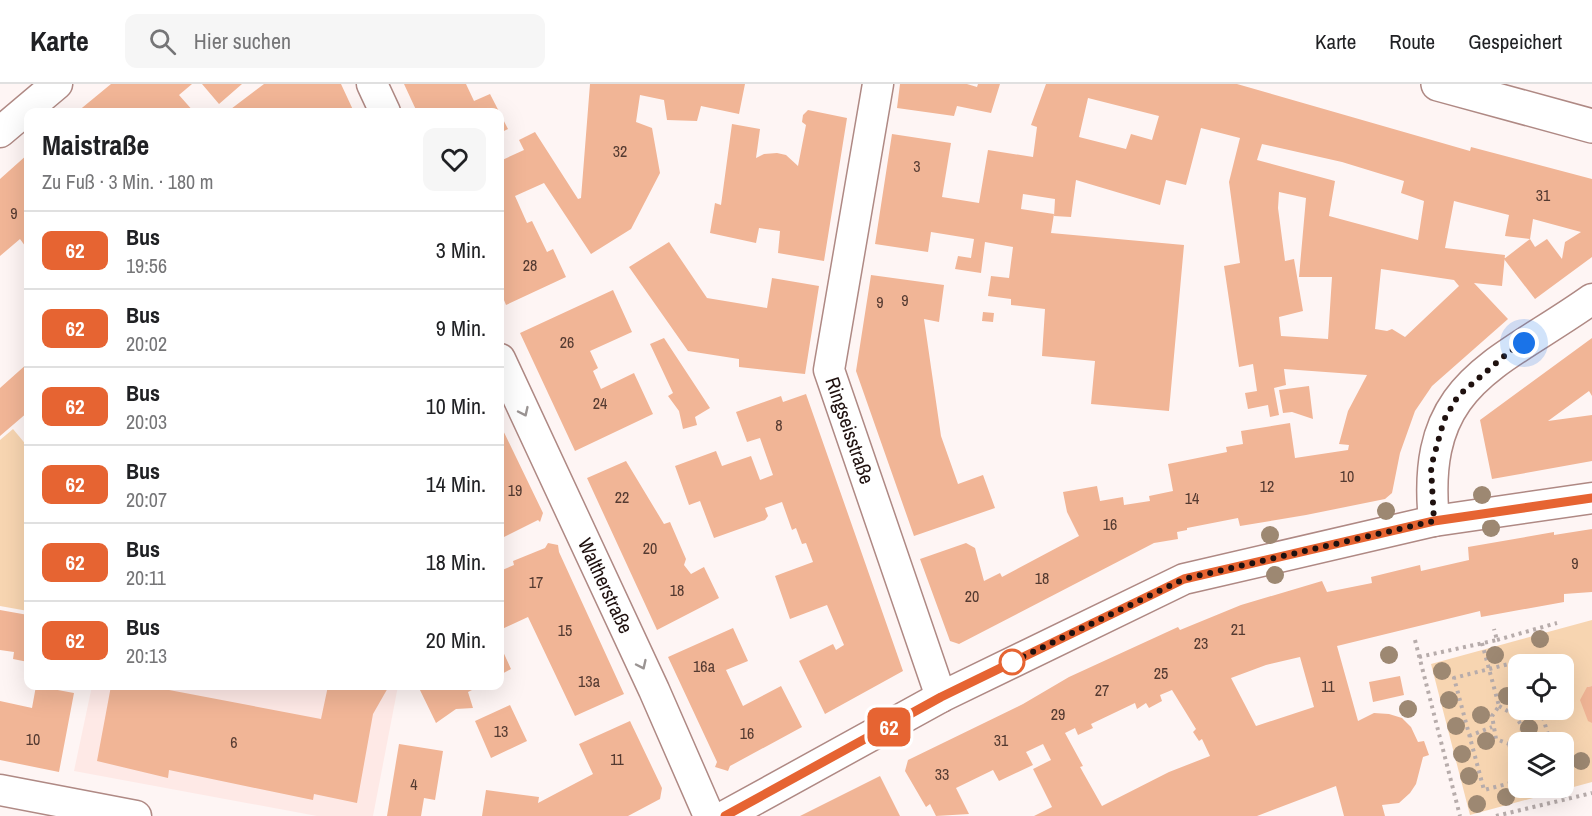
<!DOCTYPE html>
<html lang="de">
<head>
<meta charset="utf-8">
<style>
  body { margin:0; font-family:"Archivo Narrow",sans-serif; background:#f6f6f6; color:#202124; height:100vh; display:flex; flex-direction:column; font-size:22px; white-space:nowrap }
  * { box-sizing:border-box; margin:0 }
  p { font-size:20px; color:#757577 }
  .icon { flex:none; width:33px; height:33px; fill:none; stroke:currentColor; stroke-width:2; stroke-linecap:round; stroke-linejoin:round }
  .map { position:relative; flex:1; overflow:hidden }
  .sheet { position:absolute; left:24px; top:24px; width:480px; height:582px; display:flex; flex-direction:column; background:#fff; border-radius:12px; box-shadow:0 6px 24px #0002 }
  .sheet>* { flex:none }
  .badge { padding:0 12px; border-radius:9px; font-size:21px; line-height:39px }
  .controls { position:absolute; left:1508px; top:570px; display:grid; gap:12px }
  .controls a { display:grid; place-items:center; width:66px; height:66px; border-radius:12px; background:#fff; box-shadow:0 6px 24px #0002; font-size:30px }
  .you { position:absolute; width:30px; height:30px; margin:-15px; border:4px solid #fff; border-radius:50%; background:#1a73e8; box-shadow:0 0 0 9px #1a73e833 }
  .map>.badge { position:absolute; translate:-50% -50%; box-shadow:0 0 0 3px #fff }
  .round { display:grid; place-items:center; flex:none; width:63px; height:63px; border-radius:12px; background:#f6f6f6 }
  .headline { display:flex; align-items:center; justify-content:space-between; height:102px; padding:0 18px }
  h1 { font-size:28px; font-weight:700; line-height:45px }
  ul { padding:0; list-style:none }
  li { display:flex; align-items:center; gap:18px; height:78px; padding:0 18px; border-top:2px solid #e0e0e0 }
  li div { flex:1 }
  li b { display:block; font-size:22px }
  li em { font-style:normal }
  li .badge { min-width:66px; font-weight:700; text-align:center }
  header { display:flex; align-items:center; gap:36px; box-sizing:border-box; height:84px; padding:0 30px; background:#fff; border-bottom:2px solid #e0e0e0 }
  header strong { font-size:28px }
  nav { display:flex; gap:33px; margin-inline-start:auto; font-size:21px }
  .search { width:420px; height:54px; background:#f6f6f6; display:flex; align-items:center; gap:15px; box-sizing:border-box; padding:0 21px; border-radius:12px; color:#757577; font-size:22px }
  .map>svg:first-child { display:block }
  .built { fill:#fee9e6 }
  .green { fill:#f7d5b1; fill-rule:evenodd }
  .building { fill:#f1b596; fill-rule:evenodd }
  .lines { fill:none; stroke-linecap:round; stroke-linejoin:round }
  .minor-casing { stroke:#af8984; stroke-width:33 }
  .major-casing { stroke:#af8984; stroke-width:36 }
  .path { stroke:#b7acab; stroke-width:4; stroke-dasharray:3 4.5; stroke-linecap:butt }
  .minor { stroke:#fff; stroke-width:30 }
  .major { stroke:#fff; stroke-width:33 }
  .tree { fill:#9d8872 }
  .oneway { stroke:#9a9493 }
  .line-casing { stroke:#fff; stroke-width:14 }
  .line { stroke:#e66432; stroke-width:9 }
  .walk { stroke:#1f110f; stroke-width:6; stroke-dasharray:0 10.8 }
  .stop-dot { fill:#fff; stroke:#e66432; stroke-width:3 }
  .labels { text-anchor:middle; stroke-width:5; stroke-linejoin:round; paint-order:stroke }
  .number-label { font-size:16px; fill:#543a31 }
  .street-label { font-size:20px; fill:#1f110f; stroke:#fff }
</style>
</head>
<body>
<header>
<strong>Karte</strong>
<div class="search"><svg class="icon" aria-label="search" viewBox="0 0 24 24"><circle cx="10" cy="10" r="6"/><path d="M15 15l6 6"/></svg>Hier suchen</div>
<nav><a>Karte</a><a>Route</a><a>Gespeichert</a></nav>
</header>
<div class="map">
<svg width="1592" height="732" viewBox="0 0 1592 732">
  <rect width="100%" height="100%" fill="#fef5f4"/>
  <!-- built -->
  <path class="built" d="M 92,602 L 398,602 L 373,732 L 317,732 L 74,687 Z"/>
  <!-- green -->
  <path class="green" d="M 13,345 L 28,363 L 28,527 L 0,522 L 0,356 Z
    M 1592,536 L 1592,602 L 1587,603 L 1592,639 L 1592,698 L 1470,731 L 1431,580 ZM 1518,580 L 1563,580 L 1563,626 L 1518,626 ZM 1518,658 L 1563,658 L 1563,704 L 1518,704 Z"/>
  <!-- building -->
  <path class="building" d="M 111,0 L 192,0 L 179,11 L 194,28 L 77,28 Z
    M 202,0 L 242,0 L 219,20 Z
    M 264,0 L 341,0 L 354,28 L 227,28 Z
    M 404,0 L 466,0 L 474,17 L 490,10 L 508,45 L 500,49 L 500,28 L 417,28 Z
    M 590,0 L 745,0 L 739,30 L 701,22 L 697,37 L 667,36 L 664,16 L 640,11 L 636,38 L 652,44 L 660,89 L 631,145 L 591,170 L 544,99 L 515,112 L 527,139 L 532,137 L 547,168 L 553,165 L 566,193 L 506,221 L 500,206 L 500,77 L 524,66 L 519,56 L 535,48 L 578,115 L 581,114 Z
    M 900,0 L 967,0 L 977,3 L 978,0 L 1000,0 L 991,29 L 957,22 L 954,32 L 897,24 Z
    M 1046,0 L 1237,0 L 1470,67 L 1471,63 L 1592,95 L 1592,173 L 1535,215 L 1504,175 L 1530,155 L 1535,163 L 1547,155 L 1562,175 L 1565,158 L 1581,148 L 1533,135 L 1530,155 L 1505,152 L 1509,131 L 1454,117 L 1445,164 L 1505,171 L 1502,202 L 1474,199 L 1508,235 L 1432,302 L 1415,327 L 1400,369 L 1392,409 L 1385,415 L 1306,431 L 1240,442 L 1238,434 L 1187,444 L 1187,446 L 1177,448 L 1178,455 L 1154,459 L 959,560 L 950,557 L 920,475 L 966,459 L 975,464 L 984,497 L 1000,489 L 1002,493 L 1079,452 L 1067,428 L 1063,408 L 1097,402 L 1100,417 L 1123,413 L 1124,421 L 1150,417 L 1149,412 L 1173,407 L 1168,380 L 1227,368 L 1226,363 L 1243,360 L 1241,347 L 1290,339 L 1295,374 L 1348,366 L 1349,361 L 1339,360 L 1348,327 L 1367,291 L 1284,285 L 1286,301 L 1274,304 L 1279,331 L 1270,333 L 1268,321 L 1248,325 L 1245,309 L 1257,307 L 1253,280 L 1239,283 L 1224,182 L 1240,179 L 1229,98 L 1240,54 L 1201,44 L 1186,101 L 1166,96 L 1160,121 L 1076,96 L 1071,133 L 1054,132 L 1055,115 L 1023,110 L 1021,125 L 1054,130 L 1051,149 L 1184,161 L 1169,327 L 1091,320 L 1095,277 L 1042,272 L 1045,225 L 1011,221 L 1011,215 L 988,212 L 991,192 L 1009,194 L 1013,163 L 985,158 L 981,189 L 955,185 L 958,172 L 971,174 L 974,155 L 931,148 L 928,168 L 875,160 L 892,50 L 951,59 L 942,113 L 979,119 L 988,66 L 1033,73 L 1037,43 L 1031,41 ZM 1088,14 L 1159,32 L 1152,56 L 1131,50 L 1126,65 L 1079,53 ZM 1262,60 L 1342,78 L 1404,97 L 1401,109 L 1424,117 L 1418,156 L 1329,132 L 1335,97 L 1257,76 ZM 1279,108 L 1306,114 L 1299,193 L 1332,193 L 1328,255 L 1281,252 L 1279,233 L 1303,227 L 1294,175 L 1285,177 L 1278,124 ZM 1381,185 L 1454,196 L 1459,202 L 1405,253 L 1392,245 L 1387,247 L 1375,245 Z
    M 808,26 L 847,34 L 824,177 L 778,169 L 780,147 L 759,144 L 756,159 L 710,149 L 715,119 L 721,121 L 732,40 L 760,45 L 756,74 L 764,70 L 777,69 L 786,71 L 798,82 L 806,41 L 802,38 L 803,31 Z
    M 28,70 L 28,166 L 20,155 L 0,172 L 0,95 Z
    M 669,158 L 707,214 L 767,224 L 772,194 L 819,202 L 805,290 L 739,283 L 739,275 L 688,267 L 629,183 Z
    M 871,191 L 944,201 L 939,238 L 924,235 L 941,352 L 958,400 L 983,391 L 995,424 L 914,452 L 856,287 Z
    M 613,206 L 632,248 L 590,267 L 598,284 L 593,287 L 601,305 L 634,289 L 653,330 L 575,367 L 520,249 Z
    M 983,228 L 994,229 L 993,238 L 982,237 Z
    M 664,254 L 710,324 L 695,333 L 697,341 L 683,345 L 679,327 L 668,312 L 673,309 L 650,260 Z
    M 1592,254 L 1592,312 L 1589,307 L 1548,337 L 1592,331 L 1592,377 L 1492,395 L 1480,336 Z
    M 28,279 L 28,328 L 0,352 L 0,304 Z
    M 1309,302 L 1313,335 L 1292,328 L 1283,329 L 1279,306 Z
    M 806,310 L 903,587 L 825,630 L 799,577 L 833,560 L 836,566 L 844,561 L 827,521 L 790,535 L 775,492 L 813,478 L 806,459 L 802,460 L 796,444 L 792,446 L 782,418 L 765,424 L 768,432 L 765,436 L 714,454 L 700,417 L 689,421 L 675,382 L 716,367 L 722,382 L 751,372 L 760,396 L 773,391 L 760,354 L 747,358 L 736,328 L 781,312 L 783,318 Z
    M 500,340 L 543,429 L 540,438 L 538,436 L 502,454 Z
    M 626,377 L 664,440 L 670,438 L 686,475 L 684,481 L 691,490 L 704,483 L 719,514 L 657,546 L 587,394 Z
    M 1592,445 L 1592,508 L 1564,510 L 1564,518 L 1481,533 L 1480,527 L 1337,562 L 1358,637 L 1374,629 L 1389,630 L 1402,634 L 1411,643 L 1418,658 L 1424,657 L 1429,671 L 1423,673 L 1416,700 L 1410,709 L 1399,719 L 1382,721 L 1385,732 L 1344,732 L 1336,702 L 1257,732 L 1034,732 L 1052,723 L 1033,685 L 1051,676 L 1043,660 L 1026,668 L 1033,681 L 999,697 L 993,686 L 956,704 L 969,730 L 936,732 L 930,720 L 926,723 L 905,687 L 908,676 L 1023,620 L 1069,593 L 1178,543 L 1180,546 L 1241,521 L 1322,497 L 1327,508 L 1372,499 L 1371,493 L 1420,481 L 1421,487 L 1469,476 L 1468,463 L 1554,448 L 1554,451 ZM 1300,573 L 1314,623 L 1256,642 L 1231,594 L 1266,581 ZM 1172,606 L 1196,645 L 1193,648 L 1199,657 L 1202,655 L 1210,672 L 1169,688 L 1102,722 L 1080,683 L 1083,682 L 1065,649 L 1075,644 L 1078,651 L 1093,644 L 1091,640 L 1135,619 L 1137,625 L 1146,619 L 1149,624 L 1162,617 L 1160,611 Z
    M 548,459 L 558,461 L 559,468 L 624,610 L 575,632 L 528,533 L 500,546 L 500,487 L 514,481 L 513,477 L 545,464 Z
    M 0,526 L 28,531 L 28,578 L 13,575 L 14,568 L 0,566 Z
    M 733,544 L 748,577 L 726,586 L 743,622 L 781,602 L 802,643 L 730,682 L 728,687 L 715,683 L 717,678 L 668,573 Z
    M 500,561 L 511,585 L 500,591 Z
    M 1400,592 L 1404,611 L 1373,618 L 1369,598 Z
    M 36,602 L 74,609 L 59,688 L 0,676 L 0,617 L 32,624 Z
    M 111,602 L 148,602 L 321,635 L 328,602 L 389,602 L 373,630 L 357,719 L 314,710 L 313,716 L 169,686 L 168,694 L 97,677 Z
    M 418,602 L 480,602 L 468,608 L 473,624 L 456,625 L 436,639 Z
    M 1592,602 L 1592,639 L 1588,637 L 1580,616 L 1587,603 Z
    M 510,621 L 527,657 L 491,674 L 475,637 Z
    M 630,637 L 662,704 L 660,715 L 628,732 L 482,732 L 486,706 L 539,713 L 538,719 L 593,690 L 579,660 Z
    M 399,660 L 443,667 L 435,716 L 424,714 L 421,732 L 387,732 Z
    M 880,692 L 900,732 L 800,732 Z"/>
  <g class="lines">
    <defs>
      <g id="minor">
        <path d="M 372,0 L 385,28"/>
        <path id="s1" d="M 878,0 L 829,286 L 941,613"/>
        <path d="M 0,48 L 57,0"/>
        <path id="s2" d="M 500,275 L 654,606 L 709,732"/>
        <path d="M 1434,437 C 1420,298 1496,283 1592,215"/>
        <path d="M 0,706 L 136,732"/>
        <path d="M 725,732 L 941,613 L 1184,495 L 1434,437 L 1592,414"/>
      </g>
      <path id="major" d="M 1438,0 L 1592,42"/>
    </defs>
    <!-- minor casing -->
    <use href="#minor" class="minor-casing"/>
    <!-- major casing -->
    <use href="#major" class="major-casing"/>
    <!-- path -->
    <path class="path" d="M 1415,556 L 1460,732
      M 1497,556 L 1557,539
      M 1482,559 L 1499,622 L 1492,632 L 1496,655 L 1509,660 L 1521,653 L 1522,643 L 1516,632
      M 1419,573 L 1497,556 L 1494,545
      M 1499,622 L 1516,632 L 1541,626
      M 1541,626 L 1550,658
      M 1469,652 L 1492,643
      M 1509,660 L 1518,688
      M 1518,697 L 1484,706 L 1454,594 L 1528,575 L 1529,580
      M 1562,704 L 1565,716
      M 1496,732 L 1592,709"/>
    <!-- minor -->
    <use href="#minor" class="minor"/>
    <!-- major -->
    <use href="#major" class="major"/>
  </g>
  <!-- trees -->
  <g class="tree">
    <circle cx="1482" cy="411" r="9"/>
    <circle cx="1386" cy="427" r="9"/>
    <circle cx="1491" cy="444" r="9"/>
    <circle cx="1270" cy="451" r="9"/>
    <circle cx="1275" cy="491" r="9"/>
    <circle cx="1540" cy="555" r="9"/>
    <circle cx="1389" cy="571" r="9"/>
    <circle cx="1495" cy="571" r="9"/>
    <circle cx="1442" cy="587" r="9"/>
    <circle cx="1507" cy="612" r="9"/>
    <circle cx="1449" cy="616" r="9"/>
    <circle cx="1408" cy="625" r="9"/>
    <circle cx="1481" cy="631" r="9"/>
    <circle cx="1456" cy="642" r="9"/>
    <circle cx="1529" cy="644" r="9"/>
    <circle cx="1486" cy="657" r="9"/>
    <circle cx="1462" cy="670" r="9"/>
    <circle cx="1581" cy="677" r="9"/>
    <circle cx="1469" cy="692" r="9"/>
    <circle cx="1506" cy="713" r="9"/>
    <circle cx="1477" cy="720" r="9"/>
  </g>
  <!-- one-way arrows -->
  <defs><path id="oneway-chevron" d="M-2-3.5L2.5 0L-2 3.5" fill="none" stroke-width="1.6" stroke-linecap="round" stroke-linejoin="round" transform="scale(1.5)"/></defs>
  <g class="oneway">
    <use href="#oneway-chevron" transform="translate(524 328) rotate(65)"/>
    <use href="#oneway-chevron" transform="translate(642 581) rotate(65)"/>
  </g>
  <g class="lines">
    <defs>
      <path id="line" d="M 725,732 L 941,613 L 1184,495 L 1434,437 L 1592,414"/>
    </defs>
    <!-- line casing -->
    <use href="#line" class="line-casing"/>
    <!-- line -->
    <use href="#line" class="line"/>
    <!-- walk -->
    <path class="walk" d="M 1012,578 L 1008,580 L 1184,495 L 1434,437 L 1431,383 L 1444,336 L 1458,312 L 1509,268 L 1524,259"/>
  </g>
  <!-- markers -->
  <circle class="stop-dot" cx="1012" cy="578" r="12"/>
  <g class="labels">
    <!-- number labels -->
    <g class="number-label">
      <text x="620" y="73">32</text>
      <text x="917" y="88">3</text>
      <text x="1543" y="117">31</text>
      <text x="14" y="135">9</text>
      <text x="530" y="187">28</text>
      <text x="905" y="222">9</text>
      <text x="880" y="224">9</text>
      <text x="567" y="264">26</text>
      <text x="600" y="325">24</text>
      <text x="779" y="347">8</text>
      <text x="1347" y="398">10</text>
      <text x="1267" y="408">12</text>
      <text x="515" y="412">19</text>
      <text x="622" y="419">22</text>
      <text x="1192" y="420">14</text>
      <text x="1110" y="446">16</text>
      <text x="650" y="470">20</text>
      <text x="1575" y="485">9</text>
      <text x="1042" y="500">18</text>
      <text x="536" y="504">17</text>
      <text x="677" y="512">18</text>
      <text x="972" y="518">20</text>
      <text x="1238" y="551">21</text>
      <text x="565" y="552">15</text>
      <text x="1201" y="565">23</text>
      <text x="704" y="588">16a</text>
      <text x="1161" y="595">25</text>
      <text x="589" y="603">13a</text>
      <text x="1328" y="608">11</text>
      <text x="1102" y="612">27</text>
      <text x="1058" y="636">29</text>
      <text x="501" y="653">13</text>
      <text x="747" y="655">16</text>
      <text x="33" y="661">10</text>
      <text x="1001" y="662">31</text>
      <text x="234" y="664">6</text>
      <text x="617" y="681">11</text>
      <text x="942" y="696">33</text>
      <text x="414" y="706">4</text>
    </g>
    <!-- street labels -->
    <g class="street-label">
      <text dy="7" stroke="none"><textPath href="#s1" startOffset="354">Ringseisstraße</textPath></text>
      <text dy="7" stroke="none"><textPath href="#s2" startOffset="250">Waltherstraße</textPath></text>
    </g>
  </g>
</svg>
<div class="controls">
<a><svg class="icon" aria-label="locate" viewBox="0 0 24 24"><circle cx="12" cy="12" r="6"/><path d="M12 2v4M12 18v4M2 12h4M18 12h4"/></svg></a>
<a><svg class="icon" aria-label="layers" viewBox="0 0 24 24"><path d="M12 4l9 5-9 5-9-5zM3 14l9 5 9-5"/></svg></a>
</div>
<div class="you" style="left:1524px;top:259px"></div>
<b class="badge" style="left:889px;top:643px;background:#e66432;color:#fff">62</b>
<section class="sheet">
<div class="headline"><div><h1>Maistraße</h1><p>Zu Fuß · 3 Min. · 180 m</p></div><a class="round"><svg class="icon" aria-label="heart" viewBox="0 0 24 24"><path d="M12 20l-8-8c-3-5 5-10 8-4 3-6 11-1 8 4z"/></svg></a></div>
<ul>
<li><span class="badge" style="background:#e66432;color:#fff">62</span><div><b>Bus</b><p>19:56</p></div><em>3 Min.</em></li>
<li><span class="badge" style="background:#e66432;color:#fff">62</span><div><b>Bus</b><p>20:02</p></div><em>9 Min.</em></li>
<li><span class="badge" style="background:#e66432;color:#fff">62</span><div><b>Bus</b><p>20:03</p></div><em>10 Min.</em></li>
<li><span class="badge" style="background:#e66432;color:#fff">62</span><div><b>Bus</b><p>20:07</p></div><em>14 Min.</em></li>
<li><span class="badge" style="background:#e66432;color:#fff">62</span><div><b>Bus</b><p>20:11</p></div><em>18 Min.</em></li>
<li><span class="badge" style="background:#e66432;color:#fff">62</span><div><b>Bus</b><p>20:13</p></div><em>20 Min.</em></li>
</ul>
</section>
</div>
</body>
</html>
